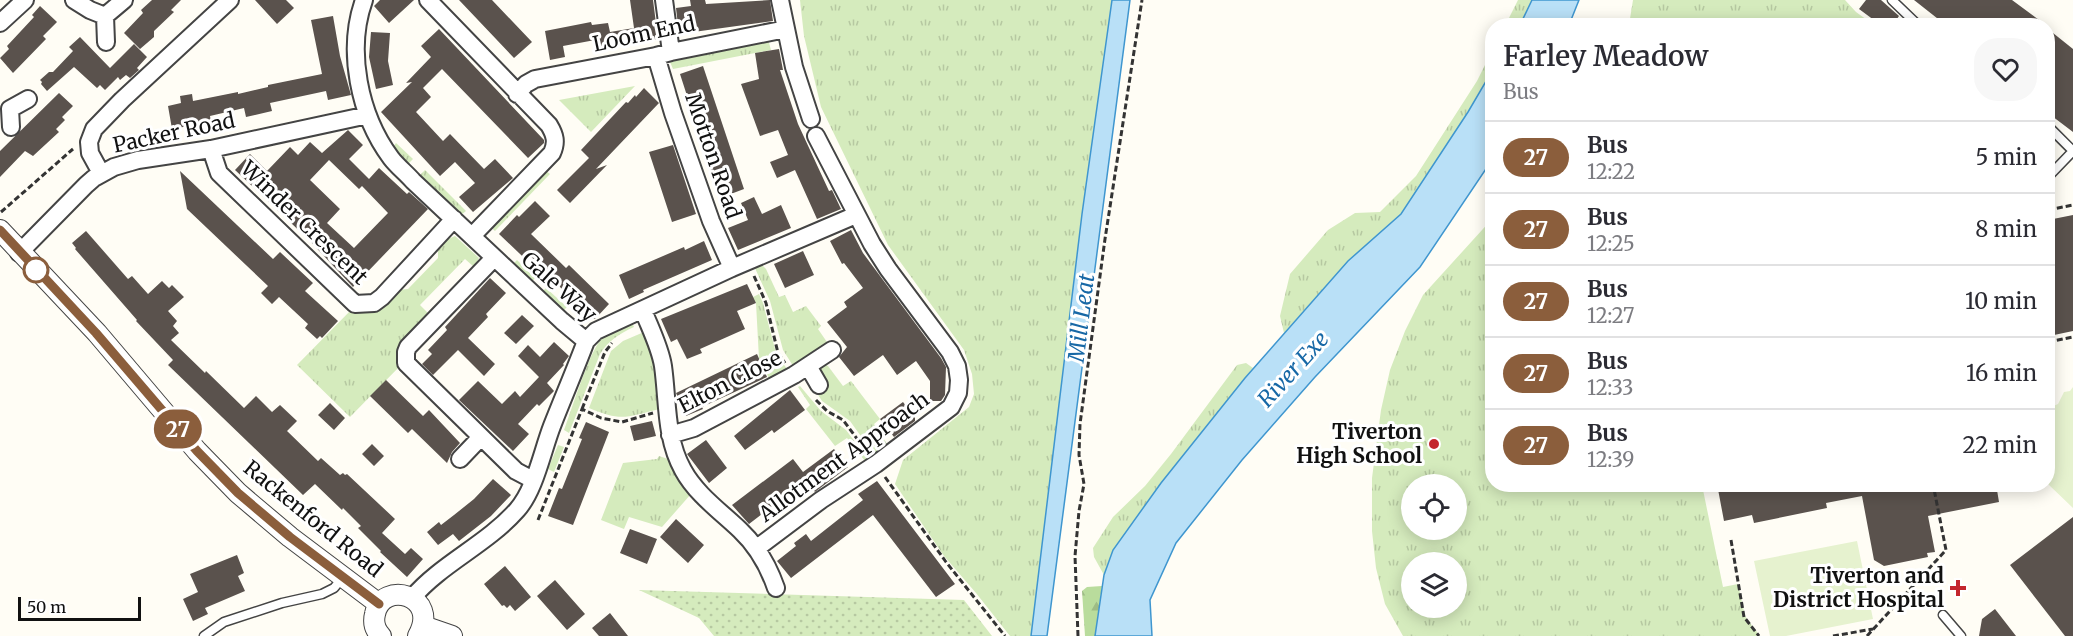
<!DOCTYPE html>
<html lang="en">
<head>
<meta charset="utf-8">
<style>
  body { margin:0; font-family:Merriweather,serif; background:#f7f7f7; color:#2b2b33; height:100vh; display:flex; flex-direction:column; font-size:22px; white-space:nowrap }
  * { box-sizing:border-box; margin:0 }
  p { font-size:20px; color:#7c7c81 }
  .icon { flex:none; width:33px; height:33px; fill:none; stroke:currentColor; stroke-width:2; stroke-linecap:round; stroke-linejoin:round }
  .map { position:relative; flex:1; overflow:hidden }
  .details { position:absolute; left:1485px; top:18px; width:570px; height:474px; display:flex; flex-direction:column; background:#fff; border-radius:24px; box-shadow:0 3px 15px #0003 }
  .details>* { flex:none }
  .badge { padding:0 12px; border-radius:20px; font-size:21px; line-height:39px }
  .tools { position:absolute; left:1401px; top:474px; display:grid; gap:12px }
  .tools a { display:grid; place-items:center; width:66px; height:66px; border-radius:50%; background:#fff; box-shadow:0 3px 15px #0003; font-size:30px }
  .scale { position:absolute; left:18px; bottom:15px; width:123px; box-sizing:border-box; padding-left:6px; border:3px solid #111; border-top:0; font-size:16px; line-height:21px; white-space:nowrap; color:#111; -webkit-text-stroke:4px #fff; paint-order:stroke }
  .map>.badge { position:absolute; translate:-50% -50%; box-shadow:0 0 0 3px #fff }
  .round { display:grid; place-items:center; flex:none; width:63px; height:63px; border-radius:24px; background:#f7f7f7 }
  .overview { display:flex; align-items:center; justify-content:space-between; height:102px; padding:0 18px }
  h1 { font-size:28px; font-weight:600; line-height:45px }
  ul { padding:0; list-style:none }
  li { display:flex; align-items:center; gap:18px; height:72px; padding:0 18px; border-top:2px solid #e1e1e2 }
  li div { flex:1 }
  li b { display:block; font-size:22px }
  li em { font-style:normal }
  li .badge { min-width:66px; font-weight:700; text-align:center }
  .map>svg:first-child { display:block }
  .grass { fill:url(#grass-tufts); fill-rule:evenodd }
  .forest { fill:url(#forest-firs) }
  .garden { fill:url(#garden-dots) }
  .pitch { fill:#e6f2cf }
  .water { fill:#b9e0f7; stroke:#3f96cf; stroke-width:1.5 }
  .building { fill:#5a524d; fill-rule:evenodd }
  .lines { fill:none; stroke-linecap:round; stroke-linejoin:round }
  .service-casing { stroke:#444; stroke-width:11 }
  .minor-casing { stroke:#444; stroke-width:20 }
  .tertiary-casing { stroke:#444; stroke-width:22 }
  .path { stroke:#333; stroke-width:3; stroke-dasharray:6 3; stroke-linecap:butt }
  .service { stroke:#fff; stroke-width:8 }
  .minor { stroke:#fff; stroke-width:16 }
  .tertiary { stroke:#fff; stroke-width:20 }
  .line-casing { stroke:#fff; stroke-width:14 }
  .line { stroke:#8b5e3c; stroke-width:9 }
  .stop-dot { fill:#fff; stroke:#8b5e3c; stroke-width:3 }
  .poi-dot { fill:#c4262e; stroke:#fff; stroke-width:2 }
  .labels { text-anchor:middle; stroke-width:6; stroke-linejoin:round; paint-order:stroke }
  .street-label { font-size:21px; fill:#111; stroke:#fff }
  .poi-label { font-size:21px; font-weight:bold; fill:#111; stroke:#fff; text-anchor:end }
  .water-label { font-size:22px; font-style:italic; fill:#1768a6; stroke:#fff }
</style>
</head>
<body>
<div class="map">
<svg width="2073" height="636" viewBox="0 0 2073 636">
  <defs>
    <pattern id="grass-tufts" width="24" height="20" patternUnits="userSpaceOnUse" patternTransform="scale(1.5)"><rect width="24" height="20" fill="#d5ebbd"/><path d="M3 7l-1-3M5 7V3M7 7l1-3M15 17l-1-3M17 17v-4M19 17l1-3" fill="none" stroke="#b6c8a1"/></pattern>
    <pattern id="forest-firs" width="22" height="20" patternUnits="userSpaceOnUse" patternTransform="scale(1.5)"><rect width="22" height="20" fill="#b9dc9c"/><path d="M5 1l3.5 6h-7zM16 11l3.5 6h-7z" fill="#9ebc85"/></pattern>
    <pattern id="garden-dots" width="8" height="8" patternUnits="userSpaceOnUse" patternTransform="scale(1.5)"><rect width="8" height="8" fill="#d5ebbd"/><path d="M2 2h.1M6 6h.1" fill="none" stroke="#b6c8a1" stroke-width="1.8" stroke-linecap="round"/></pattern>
  </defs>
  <rect width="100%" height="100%" fill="#fffdf5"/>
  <!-- grass -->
  <path class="grass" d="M 800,0 L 1112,0 L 1082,214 L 1031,636 L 1010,636 L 976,593 L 944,556 L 895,484 L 903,460 L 969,407 L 974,394 L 972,374 L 964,350 L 888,245 L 821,107 L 804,36 Z
    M 1518,0 L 1532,0 L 1520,25 L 1505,26 Z
    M 1633,0 L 1845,0 L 1856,12 L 1874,25 L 1629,25 Z
    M 768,39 L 771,50 L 673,69 L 670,62 L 674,58 Z
    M 1492,51 L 1492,71 L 1468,112 L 1401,214 L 1348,261 L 1284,333 L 1280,316 L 1290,274 L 1328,230 L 1355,213 L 1380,212 L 1416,176 L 1477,81 Z
    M 635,86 L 591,132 L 559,100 Z
    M 396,143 L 413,159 L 408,164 L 393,147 Z
    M 425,170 L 466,211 L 461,215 L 420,175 Z
    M 545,170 L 550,174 L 495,231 L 490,226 Z
    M 1492,219 L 1492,484 L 1702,485 L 1723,587 L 1738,584 L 1745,616 L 1760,636 L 1403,636 L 1385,604 L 1376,568 L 1372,531 L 1372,478 L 1381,410 L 1390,370 L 1405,331 L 1423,295 ZM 1412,484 L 1456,484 L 1456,530 L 1412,530 ZM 1412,562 L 1456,562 L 1456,608 L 1412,608 Z
    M 455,236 L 479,258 L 474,267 L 465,259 L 420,305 L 430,315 L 401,365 L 350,417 L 297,365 L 351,310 L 361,312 L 374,311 L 398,290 L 408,289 L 438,258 L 438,248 L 446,240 Z
    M 517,260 L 535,278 L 531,283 L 512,265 Z
    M 761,264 L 766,269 L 779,297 L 785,295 L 793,312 L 806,306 L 821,326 L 818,329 L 829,345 L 795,369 L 783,350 L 770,301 L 754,266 Z
    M 546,288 L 567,307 L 562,312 L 542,292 Z
    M 759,294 L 763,303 L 776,353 L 789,372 L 771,382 L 759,359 L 756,303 L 753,297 Z
    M 632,323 L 634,327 C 619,334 609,340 600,354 L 569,433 L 564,430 C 572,409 589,352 602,338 C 610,330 623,327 632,323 Z
    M 644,332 C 654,357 658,382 660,409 C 626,417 622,422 589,408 L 611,351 L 623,341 Z
    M 823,363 L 828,366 L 843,386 L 851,381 L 880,419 L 874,424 L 889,447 L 875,456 L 850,421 L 822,401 L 815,390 Z
    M 1246,363 L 1253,368 L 1161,483 L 1113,550 L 1104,575 L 1094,557 L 1093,548 L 1113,517 L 1145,486 L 1171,454 L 1237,365 Z
    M 800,386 L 821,411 L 846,430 L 868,459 L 865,461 L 847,438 L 835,446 L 806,409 L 810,405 L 798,387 Z
    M 558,445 L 564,447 L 554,472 L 548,469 Z
    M 659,456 L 671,460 L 691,494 L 662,527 L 629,517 L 624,529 L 601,520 L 623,463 L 657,459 Z"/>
  <!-- forest -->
  <path class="forest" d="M 1102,586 L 1095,636 L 1085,636 L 1082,591 L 1087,587 Z"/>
  <!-- garden -->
  <path class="garden" d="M 639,590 L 964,600 L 992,636 L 714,636 L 699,618 Z"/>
  <!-- pitch -->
  <path class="pitch" d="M 2073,387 L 2073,508 L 2048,484 L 2048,413 L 2051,407 L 2058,404 L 2064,392 L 2070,391 Z
    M 1857,541 L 1873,619 L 1786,636 L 1770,636 L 1754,561 Z"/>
  <!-- water -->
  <path class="water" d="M 1112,0 L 1130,0 L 1047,636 L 1031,636 L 1082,214 Z
    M 1532,0 L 1579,0 L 1569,25 L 1520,25 Z
    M 1492,71 L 1492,160 L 1420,267 L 1315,377 L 1242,460 L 1176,543 L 1150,600 L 1152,636 L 1095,636 L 1104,575 L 1113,550 L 1161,483 L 1245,378 L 1348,261 L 1401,214 L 1468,112 Z"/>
  <!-- building -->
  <path class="building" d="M 152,0 L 181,0 L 171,10 L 174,12 L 154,31 L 154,37 L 140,49 L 124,33 L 143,13 L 141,10 Z
    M 255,0 L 286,0 L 294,8 L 277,24 Z
    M 380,0 L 414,0 L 389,23 L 374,6 Z
    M 459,0 L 492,0 L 532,42 L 514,58 Z
    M 630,0 L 653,0 L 658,39 L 612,45 L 613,47 L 597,50 L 595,40 L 563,46 L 565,57 L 550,60 L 545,31 L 591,22 L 592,25 L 608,23 L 610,32 L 634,28 Z
    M 690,0 L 705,0 L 706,4 L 770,0 L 773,21 L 679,34 L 676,8 L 691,6 Z
    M 1866,0 L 1881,0 L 1899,16 L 1892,26 L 1882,26 L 1859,9 Z
    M 1914,0 L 2012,0 L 2047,26 L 1947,26 Z
    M 40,6 L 57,22 L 43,36 L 46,39 L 13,73 L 0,58 L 9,49 L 7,46 L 34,17 L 32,15 Z
    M 333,16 L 340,56 L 351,95 L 328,100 L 326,91 L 270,103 L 272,111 L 246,117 L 244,108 L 210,116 L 211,122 L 172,129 L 168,106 L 181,103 L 180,96 L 192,94 L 193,101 L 238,92 L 238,94 L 268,87 L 268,85 L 322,74 L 311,20 Z
    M 439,29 L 544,140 L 544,143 L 528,158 L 442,69 L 423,88 L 431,97 L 416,112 L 443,141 L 450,134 L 484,169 L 495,159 L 513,178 L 473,212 L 459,197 L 475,183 L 455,162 L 440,176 L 381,112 L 412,82 L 406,83 L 431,57 L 421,46 Z
    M 2048,29 L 2073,49 L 2073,132 L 2048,113 Z
    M 371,32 L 390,33 L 388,61 L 393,85 L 376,89 L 369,57 Z
    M 80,37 L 110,68 L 134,44 L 147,57 L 137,68 L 139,70 L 130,78 L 126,75 L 120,80 L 118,77 L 105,90 L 100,85 L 97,88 L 74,67 L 47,91 L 41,84 L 42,82 L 40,80 L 49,72 L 53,72 L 73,51 L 69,47 Z
    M 779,49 L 783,70 L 780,70 L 798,124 L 829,191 L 832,190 L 841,209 L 817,219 L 795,170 L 777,178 L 770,162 L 788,155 L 778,130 L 760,136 L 741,84 L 759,79 L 755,53 Z
    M 703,66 L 744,189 L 720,198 L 680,74 Z
    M 644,88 L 659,103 L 596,169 L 607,165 L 570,203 L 557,190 L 589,158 L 581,150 L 626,102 L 628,103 L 635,95 L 636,97 Z
    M 59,93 L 73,106 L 62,117 L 65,120 L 56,129 L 59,132 L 33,156 L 25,151 L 0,177 L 0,151 Z
    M 348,130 L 363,145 L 349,159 L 369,179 L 379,168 L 407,194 L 409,192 L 428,209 L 353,287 L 309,240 L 235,170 L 250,154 L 267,171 L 290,147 L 298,155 L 310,142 L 322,153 ZM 329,160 L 359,189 L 362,186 L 388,213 L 354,248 L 327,223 L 340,209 L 310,180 Z
    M 673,145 L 696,214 L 672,222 L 649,152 Z
    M 180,171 L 273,259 L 280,252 L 313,283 L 305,291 L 338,321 L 322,338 L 320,336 L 317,339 L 305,328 L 308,324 L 279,297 L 272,304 L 261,293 L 268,286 L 187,209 Z
    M 754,197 L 762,214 L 781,205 L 791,228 L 738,250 L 728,228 L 748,220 L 741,203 Z
    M 535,201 L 550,216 L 531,234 L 566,268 L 569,265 L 609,304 L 596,318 L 594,319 L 584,311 L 543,270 L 540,273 L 499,234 L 517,215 L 519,217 Z
    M 2073,215 L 2073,331 L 2054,335 L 2048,304 L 2048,220 Z
    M 851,230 L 863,253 L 941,358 L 946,367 L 945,395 L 941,401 L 930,401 L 930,381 L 916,361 L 897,375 L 883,355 L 854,376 L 839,357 L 847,347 L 827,322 L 847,307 L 844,302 L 863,288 L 844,263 L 842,264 L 830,241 Z
    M 86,231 L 128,279 L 132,276 L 148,294 L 162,281 L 169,288 L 172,285 L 184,297 L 168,311 L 177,321 L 173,326 L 179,333 L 171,340 L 205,373 L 206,371 L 244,408 L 256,396 L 272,412 L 280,405 L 297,421 L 287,431 L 318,461 L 321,458 L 340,475 L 343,473 L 345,475 L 347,474 L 395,519 L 382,533 L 405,554 L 411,548 L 423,559 L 407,577 L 380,552 L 381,551 L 358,528 L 361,526 L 343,508 L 342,510 L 315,484 L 303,495 L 168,365 L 173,360 L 136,321 L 137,320 L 75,249 L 76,248 L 72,243 Z
    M 704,241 L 712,260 L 643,290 L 644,292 L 629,299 L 619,275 L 684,247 L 685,250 Z
    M 803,251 L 814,275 L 785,288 L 774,264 Z
    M 490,278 L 506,293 L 486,314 L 488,317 L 468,338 L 495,364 L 484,376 L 458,350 L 433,375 L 422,364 L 432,354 L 428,350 L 447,330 L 445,327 Z
    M 747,284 L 756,303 L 737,311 L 745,329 L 700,349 L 702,353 L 687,359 L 677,339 L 671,342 L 661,319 Z
    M 522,315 L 534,326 L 516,344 L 504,333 Z
    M 554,342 L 569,356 L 563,364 L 564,365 L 547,383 L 554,391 L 539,406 L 537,404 L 518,424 L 529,434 L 513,451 L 459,400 L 478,381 L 502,404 L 515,391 L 520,397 L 539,377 L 518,356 L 528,345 L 540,357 Z
    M 757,354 L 767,377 L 702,407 L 703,409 L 686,416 L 676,393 Z
    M 386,380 L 423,416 L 429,410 L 460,443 L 452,452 L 447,463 L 412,429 L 408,433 L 370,396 Z
    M 790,390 L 805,410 L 774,433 L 772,430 L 745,450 L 734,436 Z
    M 903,402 L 915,418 L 915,421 L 894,437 L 880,419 Z
    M 330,403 L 345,418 L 334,430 L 318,415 Z
    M 652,421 L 656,436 L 634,441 L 630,426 Z
    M 586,422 L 609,432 L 573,525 L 548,516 L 559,488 L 562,489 L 582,439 L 579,438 Z
    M 706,440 L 727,468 L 709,483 L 687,454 Z
    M 372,444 L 384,456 L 374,466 L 362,454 Z
    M 834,449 L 848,467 L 815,492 L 806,480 L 749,524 L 732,505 L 793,459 L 803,472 Z
    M 493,479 L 511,495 L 491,516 L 459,541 L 453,534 L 438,545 L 427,532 L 439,522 L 441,525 L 454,515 L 474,499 Z
    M 877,481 L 955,584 L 936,597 L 873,515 L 791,578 L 777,561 L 796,546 L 794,543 L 806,534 L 811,541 L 863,500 L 858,494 Z
    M 1717,484 L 1996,484 L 1999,502 L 1928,516 L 1935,552 L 1927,553 L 1928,557 L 1884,566 L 1874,560 L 1862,496 L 1826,503 L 1827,508 L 1754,523 L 1752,515 L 1724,521 Z
    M 2073,517 L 2073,636 L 2065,636 L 2010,565 Z
    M 676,519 L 704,545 L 688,563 L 660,537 Z
    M 630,529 L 657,539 L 647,564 L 620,553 Z
    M 237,555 L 244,573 L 238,576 L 245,591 L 205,608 L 208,614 L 193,621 L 183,599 L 198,592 L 190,574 Z
    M 505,566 L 531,597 L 515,611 L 510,605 L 507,608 L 504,605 L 502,606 L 484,584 Z
    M 555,580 L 585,614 L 567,630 L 537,596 Z
    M 1995,609 L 2016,636 L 1979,636 L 1982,619 Z
    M 610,613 L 628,636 L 599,636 L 592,628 Z"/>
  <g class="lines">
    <defs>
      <path id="service" d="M 1892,0 L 1919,26
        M 2048,126 L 2073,151
        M 2048,177 L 2073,151
        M 1943,615 L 1961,636
        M 204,636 L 224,622 L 282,603 L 322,594 L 334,588 L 344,576"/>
      <path id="minor" d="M 74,0 L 90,10 L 105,16 L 106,42
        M 364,0 C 346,50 359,115 391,158 C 397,166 406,173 413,181 L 562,321 L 586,341 C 575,370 563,398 552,426 C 542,452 535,490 517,510 C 486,545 442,563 412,598
        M 428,0 L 549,125 C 555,135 557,142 552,153 L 472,236
        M 664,0 L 671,52
        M 780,0 L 794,67 L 811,119
        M 105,16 L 124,0
        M 0,23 L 25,0
        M 656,56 L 673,113 L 711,221 L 732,268
        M 517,94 L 526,84 L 535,79 L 656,56 L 671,52 L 786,29
        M 11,127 L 10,109 L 28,99
        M 211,149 L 219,173 L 355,304 L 374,303 L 382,297 L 454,219
        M 101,173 L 90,153 L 89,142 L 94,129 L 122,100 L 230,0
        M 19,253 L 86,185 L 94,178 L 114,167 L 138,160 L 211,149 L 368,115
        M 494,258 L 408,347 L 406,352 L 406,363 L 516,471 L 533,480
        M 643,310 C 650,328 660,347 663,366 C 668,401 665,438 683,470 C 696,494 720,511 740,530 C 757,546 768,565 776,588
        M 586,341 L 596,331 L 732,268 L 856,215
        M 808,366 L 819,385
        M 670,435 L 694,428 L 794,375 L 832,350
        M 460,459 L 481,437
        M 757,548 L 821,500 L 876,464 L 951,407 L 958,393 L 959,380 L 957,366 L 950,352 L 888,269 L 872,244 L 816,136"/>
      <path id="tertiary" d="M 0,230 L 97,333 L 197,451 L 238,493 L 290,537 L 379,604
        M 423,626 L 452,636
        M 381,636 C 375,630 373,622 375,614 C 382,579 441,595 418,636"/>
    </defs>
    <!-- service casing -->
    <use href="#service" class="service-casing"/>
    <!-- minor casing -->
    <use href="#minor" class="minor-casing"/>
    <!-- tertiary casing -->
    <use href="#tertiary" class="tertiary-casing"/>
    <!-- path -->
    <path class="path" d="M 2048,210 L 2073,205
      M 1,212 L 73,149
      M 754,276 L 766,303 L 778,353 L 785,363
      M 2048,342 L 2073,337
      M 816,400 L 827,411 L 843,420 L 867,452
      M 582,409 L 605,352 L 612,343
      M 885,477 L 946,562 L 1005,636
      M 538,520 L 582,409 L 601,418 L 622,422 L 653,413
      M 1731,540 L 1744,617 L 1759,636
      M 1078,636 L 1075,556 L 1079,511 L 1084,484 L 1079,455 L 1080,424 L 1105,239 L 1142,0
      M 1833,636 L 1873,629
      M 1867,636 L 1946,550 L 1933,484"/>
    <!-- service -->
    <use href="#service" class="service"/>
    <!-- minor -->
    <use href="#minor" class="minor"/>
    <!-- tertiary -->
    <use href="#tertiary" class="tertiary"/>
  </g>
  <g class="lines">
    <defs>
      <path id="line" d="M 0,230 L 96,333 L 197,451 L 238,493 L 290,537 L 379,604"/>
    </defs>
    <!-- line casing -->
    <use href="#line" class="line-casing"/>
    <!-- line -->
    <use href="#line" class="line"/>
  </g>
  <!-- markers -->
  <circle class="stop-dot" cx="36" cy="270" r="12"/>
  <g class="poi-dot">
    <circle cx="1434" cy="444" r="6"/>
    <path d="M1955 579h6v6h6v6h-6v6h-6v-6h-6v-6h6z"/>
  </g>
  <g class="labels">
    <!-- street labels -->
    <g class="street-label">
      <text transform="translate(644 34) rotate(-12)" y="7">Loom End</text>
      <text transform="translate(174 133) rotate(-12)" y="7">Packer Road</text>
      <text transform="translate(713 156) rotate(71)" y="7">Motton Road</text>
      <text transform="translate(304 223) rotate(44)" y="7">Winder Crescent</text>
      <text transform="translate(559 287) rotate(42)" y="7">Gale Way</text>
      <text transform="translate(730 382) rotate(-27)" y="7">Elton Close</text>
      <text transform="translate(844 457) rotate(-36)" y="7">Allotment Approach</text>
      <text transform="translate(313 519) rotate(39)" y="7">Rackenford Road</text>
    </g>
    <!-- poi labels -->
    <g class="poi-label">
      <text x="1422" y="439">Tiverton<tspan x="1422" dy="24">High School</tspan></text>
      <text x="1944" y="583">Tiverton and<tspan x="1944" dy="24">District Hospital</tspan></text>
    </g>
    <!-- water labels -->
    <g class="water-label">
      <text transform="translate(1081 318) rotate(-83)" y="8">Mill Leat</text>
      <text transform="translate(1293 369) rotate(-48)" y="8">River Exe</text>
    </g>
  </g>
</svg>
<div class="tools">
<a><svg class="icon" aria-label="locate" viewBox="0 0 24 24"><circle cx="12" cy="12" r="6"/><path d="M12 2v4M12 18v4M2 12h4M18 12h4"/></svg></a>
<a><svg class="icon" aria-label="layers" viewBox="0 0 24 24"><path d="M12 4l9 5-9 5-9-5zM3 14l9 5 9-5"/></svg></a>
</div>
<div class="scale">50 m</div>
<b class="badge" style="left:178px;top:429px;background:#8b5e3c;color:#fff">27</b>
<section class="details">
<div class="overview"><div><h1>Farley Meadow</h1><p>Bus</p></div><a class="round"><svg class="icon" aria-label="heart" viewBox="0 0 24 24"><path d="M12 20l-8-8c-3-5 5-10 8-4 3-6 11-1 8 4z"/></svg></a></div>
<ul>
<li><span class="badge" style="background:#8b5e3c;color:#fff">27</span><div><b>Bus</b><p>12:22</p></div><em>5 min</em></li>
<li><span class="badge" style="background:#8b5e3c;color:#fff">27</span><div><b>Bus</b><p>12:25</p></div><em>8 min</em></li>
<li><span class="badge" style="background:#8b5e3c;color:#fff">27</span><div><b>Bus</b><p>12:27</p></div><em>10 min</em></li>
<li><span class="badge" style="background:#8b5e3c;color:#fff">27</span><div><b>Bus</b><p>12:33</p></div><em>16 min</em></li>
<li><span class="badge" style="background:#8b5e3c;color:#fff">27</span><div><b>Bus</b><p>12:39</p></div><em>22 min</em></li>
</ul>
</section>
</div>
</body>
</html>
